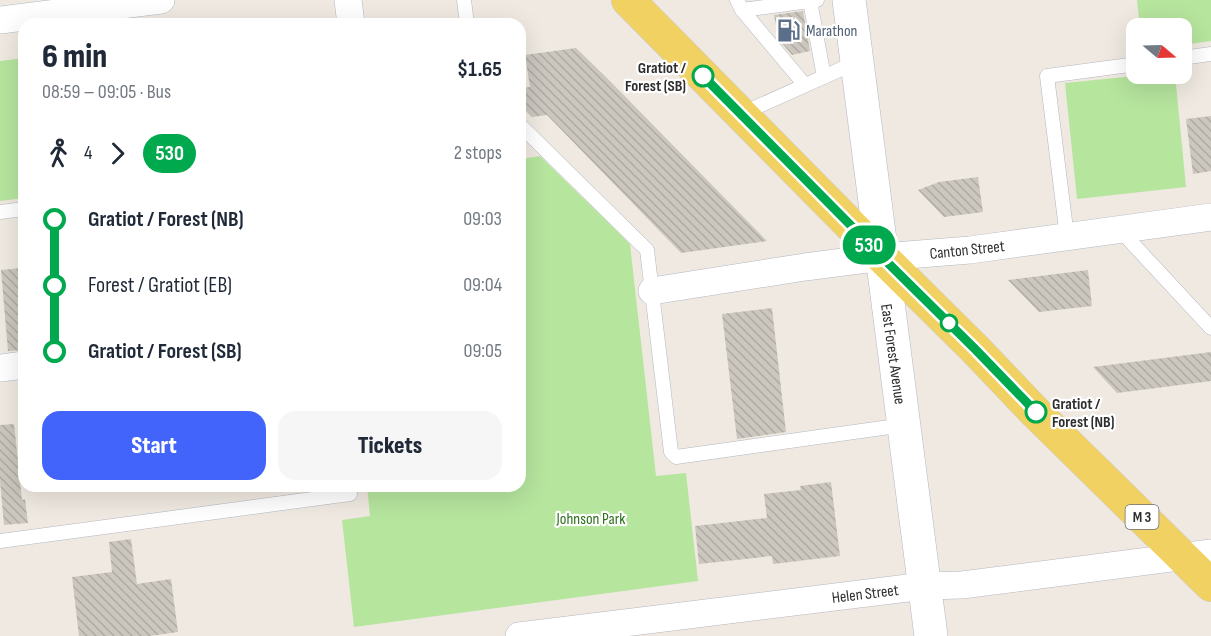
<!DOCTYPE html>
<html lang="en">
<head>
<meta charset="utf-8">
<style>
  body { margin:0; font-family:"Sofia Sans Condensed",sans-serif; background:#f6f6f7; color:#1f2937; height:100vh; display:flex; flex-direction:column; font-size:22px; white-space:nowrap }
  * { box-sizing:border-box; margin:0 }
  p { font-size:20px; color:#747a83 }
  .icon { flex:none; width:33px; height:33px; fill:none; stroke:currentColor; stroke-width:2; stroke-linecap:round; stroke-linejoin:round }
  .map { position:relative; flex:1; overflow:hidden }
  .side { position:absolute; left:18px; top:18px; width:508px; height:474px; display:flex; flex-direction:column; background:#fff; border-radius:18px; box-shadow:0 6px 24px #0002 }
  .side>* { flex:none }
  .badge { padding:0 12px; border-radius:20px; font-size:21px; line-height:39px }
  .needle { width:39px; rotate:109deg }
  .tools { position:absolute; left:1126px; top:18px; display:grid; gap:12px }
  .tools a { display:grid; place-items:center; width:66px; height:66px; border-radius:12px; background:#fff; box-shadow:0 6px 24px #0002; font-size:30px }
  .map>.badge { position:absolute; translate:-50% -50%; box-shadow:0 0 0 3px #fff }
  .legs { display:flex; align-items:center; gap:9px; height:66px; padding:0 24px; font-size:20px }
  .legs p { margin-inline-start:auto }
  .head { display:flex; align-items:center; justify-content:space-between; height:102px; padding:0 24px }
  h1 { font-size:33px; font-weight:800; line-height:45px }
  .cta { display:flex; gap:12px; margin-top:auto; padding:12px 24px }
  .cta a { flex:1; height:69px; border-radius:18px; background:#4264fb; color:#fff; font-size:24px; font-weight:800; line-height:69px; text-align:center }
  .cta a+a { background:#f6f6f7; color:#1f2937 }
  ul { padding:0 24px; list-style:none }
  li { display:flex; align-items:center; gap:21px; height:66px; font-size:22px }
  li i { display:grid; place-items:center; width:9px; height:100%; margin:0 8px; background:currentColor }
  li i::after { content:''; width:15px; height:15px; margin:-8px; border:4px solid; border-radius:50%; background:#fff }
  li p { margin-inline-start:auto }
  li:first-child i { background:linear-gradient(#0000 50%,currentColor 0) }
  li:last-child i { background:linear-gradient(currentColor 50%,#0000 0) }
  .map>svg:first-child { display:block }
  .green { fill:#b6e59e }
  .building { fill:url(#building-back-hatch) }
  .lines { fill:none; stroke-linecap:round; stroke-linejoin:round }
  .lane-casing { stroke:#b4b7c1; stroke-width:15 }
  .street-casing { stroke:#b4b7c1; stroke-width:28 }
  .secondary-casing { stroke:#b4b7c1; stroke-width:34 }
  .primary-casing { stroke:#c9c9c9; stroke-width:34 }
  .lane { stroke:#fff; stroke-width:14 }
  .street { stroke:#fff; stroke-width:27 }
  .secondary { stroke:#fff; stroke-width:33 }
  .primary { stroke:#f2d163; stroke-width:33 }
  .line-1-casing { stroke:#fff; stroke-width:14 }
  .line-1 { stroke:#00a94e; stroke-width:9 }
  .stop-1-dot { fill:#fff; stroke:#00a94e; stroke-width:3 }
  .labels { text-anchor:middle; stroke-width:4.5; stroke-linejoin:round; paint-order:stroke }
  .shield { fill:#fff; stroke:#6d6d6d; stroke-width:1.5 }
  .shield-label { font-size:15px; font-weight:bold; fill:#2e2e2e }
  .service-label { font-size:16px; fill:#4e5e75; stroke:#fff; text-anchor:start }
  .stop-label { font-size:16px; font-weight:bold; fill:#2e2e2e; stroke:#fff; text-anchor:end }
  .street-label { font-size:16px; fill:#2e2e2e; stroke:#fff }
  .park-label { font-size:16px; fill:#2c6e1b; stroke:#fff }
</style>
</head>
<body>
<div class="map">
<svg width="1211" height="636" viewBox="0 0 1211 636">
  <defs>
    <pattern id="building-back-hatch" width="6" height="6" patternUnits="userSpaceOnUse" patternTransform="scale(1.5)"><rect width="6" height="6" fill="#cbc7bf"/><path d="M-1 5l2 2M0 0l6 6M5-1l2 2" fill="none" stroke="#afaba4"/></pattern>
  </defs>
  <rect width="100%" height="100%" fill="#efe9e1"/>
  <!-- green -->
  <path class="green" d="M 1137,0 L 1211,0 L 1211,41 L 1182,45 L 1182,28 L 1140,28 Z
    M 24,58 L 24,198 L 0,201 L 0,61 Z
    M 1154,74 L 1175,74 L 1186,187 L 1077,199 L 1065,83 Z
    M 540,156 L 630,244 L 656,476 L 686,473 L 698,581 L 354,627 L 342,520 L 370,516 L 367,486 L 520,486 L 521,159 Z"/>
  <!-- building -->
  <path class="building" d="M 803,11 L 810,51 L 792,55 L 779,40 L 774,15 Z
    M 576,48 L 605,76 L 767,241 L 681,253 L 547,115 L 532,117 L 520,105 L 520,88 L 530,87 L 525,55 Z
    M 1211,116 L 1211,171 L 1193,174 L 1186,119 Z
    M 978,177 L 983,212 L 944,217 L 918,190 L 939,182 Z
    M 22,268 L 22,274 L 24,274 L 24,350 L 8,351 L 1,270 Z
    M 1088,270 L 1092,306 L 1039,312 L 1008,280 Z
    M 772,308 L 786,432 L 737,439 L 722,314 Z
    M 1211,352 L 1211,381 L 1117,393 L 1093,367 Z
    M 14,424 L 22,500 L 25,499 L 28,523 L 4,525 L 0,481 L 0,425 Z
    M 831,482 L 840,556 L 773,564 L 772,556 L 699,564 L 695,526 L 767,518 L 764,494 L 801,490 L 800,486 Z
    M 131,539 L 137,584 L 171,579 L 178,632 L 150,636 L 79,636 L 72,577 L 112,572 L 109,542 Z"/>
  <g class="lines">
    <defs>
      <path id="lane" d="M 464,0 L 467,24
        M 737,0 L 742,10 L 817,0
        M 810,1 L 824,77
        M 742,10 L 805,85
        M 1182,58 L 1211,54
        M 741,114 L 857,62
        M 520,125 L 647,250 L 671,452 L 676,457 L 904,425
        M 0,212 L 24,209
        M 1119,229 L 1211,328
        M 1067,237 L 1047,76 L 1137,64
        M 0,541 L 350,494 L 349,486"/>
      <path id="street" d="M 348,0 L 351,24
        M 0,20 L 161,0
        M 652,291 L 805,267 L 882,257 L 970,250 L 1211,217
        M 0,368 L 24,365
        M 519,636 L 924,586 L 962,585 L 1211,553"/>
      <path id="secondary" d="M 849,0 L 931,636"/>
      <path id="primary" d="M 628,0 L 882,257 L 975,349 L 1036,413 L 1211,585"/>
    </defs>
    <!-- lane casing -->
    <use href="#lane" class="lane-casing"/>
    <!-- street casing -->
    <use href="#street" class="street-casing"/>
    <!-- secondary casing -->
    <use href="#secondary" class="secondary-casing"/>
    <!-- primary casing -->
    <use href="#primary" class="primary-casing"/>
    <!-- lane -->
    <use href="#lane" class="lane"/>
    <!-- street -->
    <use href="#street" class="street"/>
    <!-- secondary -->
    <use href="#secondary" class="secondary"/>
    <!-- primary -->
    <use href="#primary" class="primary"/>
  </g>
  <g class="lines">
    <defs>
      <path id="line-1" d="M 703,76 L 882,257 L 975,349 L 1036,412"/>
    </defs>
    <!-- line-1 casing -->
    <use href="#line-1" class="line-1-casing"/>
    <!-- line-1 -->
    <use href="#line-1" class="line-1"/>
  </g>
  <!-- icons -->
  <defs>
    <symbol id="fuel-bare" viewBox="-9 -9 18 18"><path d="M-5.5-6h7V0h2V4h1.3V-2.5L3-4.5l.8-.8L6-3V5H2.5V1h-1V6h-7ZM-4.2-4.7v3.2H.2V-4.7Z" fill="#5c6f8a" stroke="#fff" stroke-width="2.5" paint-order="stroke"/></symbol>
  </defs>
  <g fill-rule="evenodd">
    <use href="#fuel-bare" x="772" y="14" width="33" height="33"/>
  </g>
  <!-- markers -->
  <g class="stop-1-dot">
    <circle cx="703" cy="76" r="10"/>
    <circle cx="949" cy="323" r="8"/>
    <circle cx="1036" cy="412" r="10"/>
  </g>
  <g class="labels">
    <!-- shield labels -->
    <rect class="shield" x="1125.5" y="505" width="33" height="24" rx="4.5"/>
    <g class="shield-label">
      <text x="1142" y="522">M 3</text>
    </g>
    <!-- service labels -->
    <g class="service-label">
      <text x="806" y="36">Marathon</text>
    </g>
    <!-- stop labels -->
    <g class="stop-label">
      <text x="686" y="73">Gratiot /<tspan x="686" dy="18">Forest (SB)</tspan></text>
      <text x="1052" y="409" text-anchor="start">Gratiot /<tspan x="1052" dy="18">Forest (NB)</tspan></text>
    </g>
    <!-- street labels -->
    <g class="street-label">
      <text transform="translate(967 249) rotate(-6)" y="6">Canton Street</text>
      <text transform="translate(894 354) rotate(82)" y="6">East Forest Avenue</text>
      <text transform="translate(865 593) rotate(-7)" y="6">Helen Street</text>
    </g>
    <!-- park labels -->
    <g class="park-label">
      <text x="591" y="524">Johnson Park</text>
    </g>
  </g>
</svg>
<div class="tools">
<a><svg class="needle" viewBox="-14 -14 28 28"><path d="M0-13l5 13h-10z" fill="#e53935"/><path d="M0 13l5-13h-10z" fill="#747a83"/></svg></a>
</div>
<b class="badge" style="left:869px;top:245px;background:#00a94e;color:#fff">530</b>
<section class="side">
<div class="head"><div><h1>6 min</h1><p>08:59 – 09:05 · Bus</p></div><b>$1.65</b></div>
<div class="legs"><svg class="icon" aria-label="walk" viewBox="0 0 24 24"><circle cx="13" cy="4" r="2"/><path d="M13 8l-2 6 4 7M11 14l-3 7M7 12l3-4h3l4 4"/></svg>4<svg class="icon" aria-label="forward" viewBox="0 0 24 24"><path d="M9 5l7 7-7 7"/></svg><b class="badge" style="background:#00a94e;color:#fff">530</b><p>2 stops</p></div>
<ul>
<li><i style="color:#00a94e"></i><b>Gratiot / Forest (NB)</b><p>09:03</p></li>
<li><i style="color:#00a94e"></i><span>Forest / Gratiot (EB)</span><p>09:04</p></li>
<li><i style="color:#00a94e"></i><b>Gratiot / Forest (SB)</b><p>09:05</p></li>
</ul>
<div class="cta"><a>Start</a><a>Tickets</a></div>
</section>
</div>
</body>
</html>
